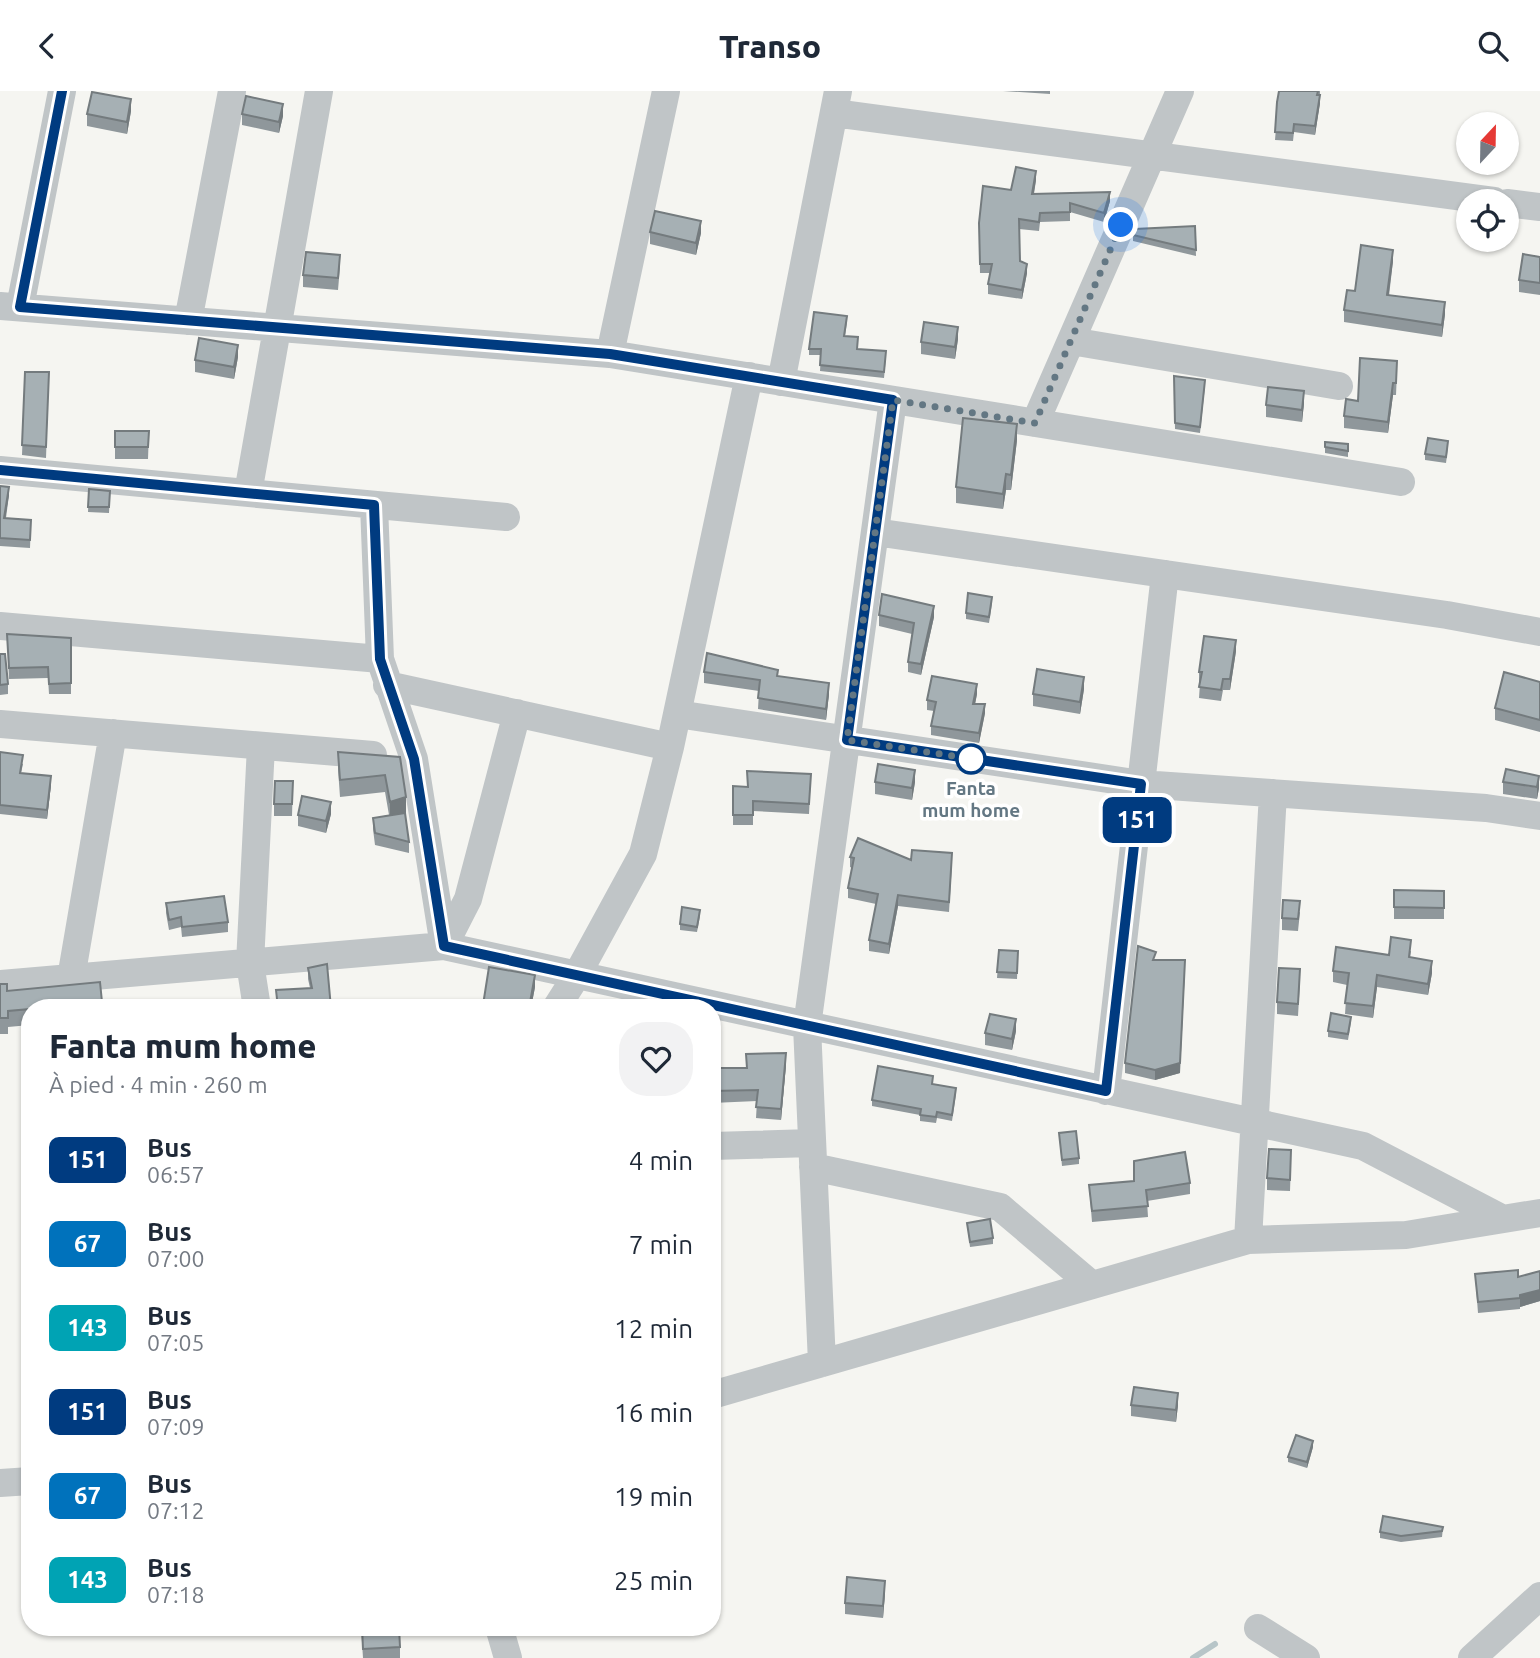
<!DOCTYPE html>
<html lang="fr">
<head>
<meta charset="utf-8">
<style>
  body { margin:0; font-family:Ubuntu,sans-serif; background:#f2f2f3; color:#1f2937; height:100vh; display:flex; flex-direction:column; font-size:26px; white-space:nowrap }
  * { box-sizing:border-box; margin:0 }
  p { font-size:23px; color:#747a83 }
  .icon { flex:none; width:38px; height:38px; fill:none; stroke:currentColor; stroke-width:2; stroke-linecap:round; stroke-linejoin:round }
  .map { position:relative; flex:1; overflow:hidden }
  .side { position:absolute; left:21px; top:908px; width:700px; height:637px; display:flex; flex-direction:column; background:#fff; border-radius:28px; box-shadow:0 2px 5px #0004 }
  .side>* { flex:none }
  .badge { padding:0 14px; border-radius:10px; font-size:24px; line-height:46px }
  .needle { width:46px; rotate:22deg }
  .buttons { position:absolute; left:1456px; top:21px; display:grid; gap:14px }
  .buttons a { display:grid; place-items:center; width:63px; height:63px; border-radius:50%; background:#fff; box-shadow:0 2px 5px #0004; font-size:35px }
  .you { position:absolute; width:35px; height:35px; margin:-18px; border:5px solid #fff; border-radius:50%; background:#1a73e8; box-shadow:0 0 0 10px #1a73e833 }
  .map>.badge { position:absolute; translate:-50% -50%; box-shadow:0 0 0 4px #fff }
  .round { display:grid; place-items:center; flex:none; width:74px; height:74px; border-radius:28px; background:#f2f2f3 }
  .overview { display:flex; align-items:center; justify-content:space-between; height:119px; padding:0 28px }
  h1 { font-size:33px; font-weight:800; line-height:52px }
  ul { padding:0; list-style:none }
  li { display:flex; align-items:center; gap:21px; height:84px; padding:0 28px }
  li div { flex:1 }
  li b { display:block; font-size:26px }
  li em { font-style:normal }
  li .badge { min-width:77px; font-weight:700; text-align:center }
  header { display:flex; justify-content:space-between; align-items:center; height:91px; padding:0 28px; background:#fff; font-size:32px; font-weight:800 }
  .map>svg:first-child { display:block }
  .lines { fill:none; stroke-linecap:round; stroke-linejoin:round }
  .stream { stroke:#b7c5c8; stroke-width:6 }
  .minor { stroke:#c0c5c7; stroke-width:28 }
  .wall { fill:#8f979b }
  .shaded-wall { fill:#747b7e }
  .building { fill:#a6b0b4; stroke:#747b7e; stroke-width:2 }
  .line-casing { stroke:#fff; stroke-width:16 }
  .line { stroke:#003b80; stroke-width:10 }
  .walk { stroke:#637783; stroke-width:7; stroke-dasharray:0 12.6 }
  .stop-dot { fill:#fff; stroke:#003b80; stroke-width:3.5 }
  .labels { text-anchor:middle; stroke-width:7; stroke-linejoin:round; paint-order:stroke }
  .stop-label { font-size:19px; font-weight:bold; fill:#637783; stroke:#fff }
</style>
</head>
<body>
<header><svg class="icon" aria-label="back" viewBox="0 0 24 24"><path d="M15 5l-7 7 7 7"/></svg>Transo<svg class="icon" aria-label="search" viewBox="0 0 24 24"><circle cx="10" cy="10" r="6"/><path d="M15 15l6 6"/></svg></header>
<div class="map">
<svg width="1540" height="1567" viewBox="0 0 1540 1567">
  <rect width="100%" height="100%" fill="#f5f5f1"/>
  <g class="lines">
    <!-- stream -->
    <path class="stream" d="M 1193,1567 L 1215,1553"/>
    <!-- minor -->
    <path class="minor" d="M 834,22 L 1494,110
      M 1507,112 L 1540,116
      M 0,215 L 610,263 L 1401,391
      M 20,216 L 62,0
      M 188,230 L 232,0
      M 1071,250 L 1339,295
      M 610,263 L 666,0
      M 781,291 L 838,0
      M 1035,332 L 1180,0
      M 0,379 L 506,426
      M 248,402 L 319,0
      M 374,414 L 380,568 L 414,668 L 444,855
      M 875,441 L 1447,524 L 1540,541
      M 0,535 L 380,568
      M 387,594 L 670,656
      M 677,623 L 1141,693 L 1486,717 L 1540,725
      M 0,633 L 373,664
      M 444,855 L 468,808 L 517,622
      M 71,887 L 113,642
      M 0,893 L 444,855 L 1363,1055 L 1503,1128
      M 257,917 L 250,872 L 261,655
      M 556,917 L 577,884 L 643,763 L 670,656 L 749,285
      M 1106,1000 L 1165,483
      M 712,1055 L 812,1052
      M 813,1076 L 1000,1116 L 1092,1194
      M 1248,1149 L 1273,702
      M 822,1272 L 807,935 L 893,309
      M 712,1304 L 1248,1149 L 1406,1144 L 1540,1122
      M 0,1392 L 30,1390
      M 499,1536 L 508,1567
      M 1258,1537 L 1306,1567
      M 1472,1567 L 1540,1505"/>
  </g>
  <!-- wall -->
  <path class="wall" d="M 1003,0 L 1050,0 L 1050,3 Z
    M 1279,0 L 1320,0 L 1320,12 L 1315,44 L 1294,41 L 1293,50 L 1275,49 Z
    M 131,20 L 127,43 L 87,35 L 87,23 Z
    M 242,23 L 283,25 L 279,42 L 242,34 Z
    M 1036,89 L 1034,103 L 1110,110 L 1104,131 L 1070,121 L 1070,130 L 1040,131 L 1039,140 L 1019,138 L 1020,170 L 1027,182 L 1022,208 L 988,203 L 988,193 L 990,182 L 980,182 L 979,132 L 1011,99 Z
    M 1195,135 L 1196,165 L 1133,150 L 1133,144 Z
    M 650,141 L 701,142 L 696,164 L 650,153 Z
    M 1540,166 L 1540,204 L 1519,201 L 1519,189 Z
    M 1393,170 L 1389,205 L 1445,223 L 1442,246 L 1344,231 L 1344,219 L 1355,200 Z
    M 340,176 L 338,199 L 303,196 L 303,184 Z
    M 847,231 L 845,245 L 857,258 L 886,266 L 884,287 L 820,280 L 821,264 L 809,264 L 809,258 Z
    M 958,248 L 955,268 L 921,263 L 921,251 Z
    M 238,266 L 234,288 L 195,281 L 195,269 Z
    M 25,281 L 49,281 L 46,367 L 22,364 Z
    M 1397,281 L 1396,304 L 1393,304 L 1388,342 L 1344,337 L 1344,325 L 1358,310 Z
    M 1174,285 L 1205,295 L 1200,342 L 1175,338 Z
    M 1304,312 L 1302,331 L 1266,326 L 1266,314 Z
    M 115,340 L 149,340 L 148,368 L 115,368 Z
    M 1017,349 L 1011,399 L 1006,399 L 1003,418 L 956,412 L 956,396 Z
    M 1325,351 L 1348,353 L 1348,366 L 1325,362 Z
    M 1448,356 L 1446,372 L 1425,369 L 1425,363 Z
    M 0,395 L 9,404 L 6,427 L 31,429 L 30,457 L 0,455 Z
    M 89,398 L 110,400 L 109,422 L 88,421 Z
    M 992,512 L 989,532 L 966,528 L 966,522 Z
    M 879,524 L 934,526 L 921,584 L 908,581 L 908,571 L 912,543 L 879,535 Z
    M 7,543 L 71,547 L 71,603 L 49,603 L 48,587 L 9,588 Z
    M 1236,560 L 1230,599 L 1223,599 L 1221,610 L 1199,607 L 1200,592 L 1199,592 L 1199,581 Z
    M 0,563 L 8,593 L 8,603 L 0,604 Z
    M 704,581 L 778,586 L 829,603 L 826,629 L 758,618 L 759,600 L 704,592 Z
    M 1540,591 L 1540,641 L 1495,629 L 1495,617 Z
    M 1084,598 L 1080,623 L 1033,615 L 1033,603 Z
    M 977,603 L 975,613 L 985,622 L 979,652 L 931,644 L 931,635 L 934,620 L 927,619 L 927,609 Z
    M 0,661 L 23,673 L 21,682 L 51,694 L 47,728 L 0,723 Z
    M 338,661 L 400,666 L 406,724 L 405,724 L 409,751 L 409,762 L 375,754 L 373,738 L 373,727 L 389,724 L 385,701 L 340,706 L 338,678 Z
    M 747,680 L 811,683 L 809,723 L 753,720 L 753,734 L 733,734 L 733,695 L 747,696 Z
    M 293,690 L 292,725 L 274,725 L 274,713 Z
    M 875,691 L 915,691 L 912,709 L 875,703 Z
    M 1503,691 L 1539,697 L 1537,708 L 1503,703 Z
    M 331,723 L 326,742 L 298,735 L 298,724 Z
    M 850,766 L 911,769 L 952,773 L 949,821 L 898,815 L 889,863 L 869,860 L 869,849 L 876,813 L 848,807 L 848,797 L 852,777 L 850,776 Z
    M 1394,799 L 1444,800 L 1444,828 L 1394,828 Z
    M 166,812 L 228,831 L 228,841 L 182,846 L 181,836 L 169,839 L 166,822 Z
    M 1300,821 L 1298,840 L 1282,839 L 1282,827 Z
    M 700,825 L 697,841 L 680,839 L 680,833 Z
    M 999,859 L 1018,860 L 1017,888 L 997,887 Z
    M 1411,860 L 1410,867 L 1432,882 L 1428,904 L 1377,896 L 1373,927 L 1345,923 L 1347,894 L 1333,891 L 1333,880 L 1389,864 Z
    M 1156,869 L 1180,982 L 1155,989 L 1125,982 L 1125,972 Z
    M 308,877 L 331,917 L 277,917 L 276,899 L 310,897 L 308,888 Z
    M 1300,890 L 1298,925 L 1277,923 L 1277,911 Z
    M 0,893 L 7,900 L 102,911 L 102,917 L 30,917 L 30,934 L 8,936 L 8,943 L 0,943 Z
    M 535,896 L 531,917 L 483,917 L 483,914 Z
    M 1351,931 L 1348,949 L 1328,946 L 1328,940 Z
    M 1016,940 L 1012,959 L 985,954 L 985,942 Z
    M 786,974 L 781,1029 L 756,1027 L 757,1010 L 712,1012 L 712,977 L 746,977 Z
    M 933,993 L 956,1003 L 952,1030 L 937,1027 L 936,1032 L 920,1030 L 920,1024 L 872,1015 L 872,1009 Z
    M 1059,1042 L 1079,1067 L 1079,1073 L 1062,1075 Z
    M 1291,1071 L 1290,1100 L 1267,1099 L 1267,1087 Z
    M 1190,1092 L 1190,1103 L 1147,1110 L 1148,1126 L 1092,1131 L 1089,1094 Z
    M 712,1109 L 719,1109 L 718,1154 L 712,1154 Z
    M 967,1132 L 993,1147 L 993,1153 L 970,1156 Z
    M 1540,1181 L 1540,1210 L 1520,1216 L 1520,1218 L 1478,1222 L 1475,1183 L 1518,1186 Z
    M 1131,1314 L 1178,1314 L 1176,1331 L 1131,1325 Z
    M 1313,1356 L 1307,1377 L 1288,1371 L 1288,1366 Z
    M 1443,1436 L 1442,1446 L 1401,1451 L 1380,1447 L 1380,1441 Z
    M 885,1501 L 883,1527 L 845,1523 L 845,1512 Z
    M 361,1536 L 400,1556 L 400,1567 L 363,1567 Z"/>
  <!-- shaded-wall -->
  <path class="shaded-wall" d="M 1320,4 L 1320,12 L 1315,44 L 1315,35 Z
    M 131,8 L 131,20 L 127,43 L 127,31 Z
    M 283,13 L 283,25 L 279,42 L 279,31 Z
    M 1036,80 L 1036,89 L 1032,112 L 1032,103 Z
    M 1110,101 L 1110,110 L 1104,131 L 1104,122 Z
    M 701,130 L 701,142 L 696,164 L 696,152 Z
    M 1393,159 L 1393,170 L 1387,216 L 1387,204 Z
    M 1027,173 L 1027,182 L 1022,208 L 1022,199 Z
    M 1445,211 L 1445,223 L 1442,246 L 1442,234 Z
    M 958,236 L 958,248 L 955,268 L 955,256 Z
    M 238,254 L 238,266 L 234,288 L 234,276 Z
    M 1393,292 L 1393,304 L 1388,342 L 1388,331 Z
    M 1304,300 L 1304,312 L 1302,331 L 1302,319 Z
    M 1017,333 L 1017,349 L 1011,399 L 1011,384 Z
    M 1006,383 L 1006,399 L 1003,418 L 1003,403 Z
    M 9,396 L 9,404 L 4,435 L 4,427 Z
    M 934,515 L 934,526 L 921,584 L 921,573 Z
    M 1236,549 L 1236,560 L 1230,599 L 1230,588 Z
    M 1084,586 L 1084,598 L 1080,623 L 1080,611 Z
    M 829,592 L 829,603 L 826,629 L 826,618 Z
    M 977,593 L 977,603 L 973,623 L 973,613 Z
    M 985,613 L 985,622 L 979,652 L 979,642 Z
    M 915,679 L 915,691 L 912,709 L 912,697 Z
    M 51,685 L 51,694 L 47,728 L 47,719 Z
    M 1539,685 L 1539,697 L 1537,708 L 1537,696 Z
    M 406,706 L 406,724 L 390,728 L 390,711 Z
    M 331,711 L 331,723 L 326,742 L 326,730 Z
    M 898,804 L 898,815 L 889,863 L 889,853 Z
    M 1432,870 L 1432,882 L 1428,904 L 1428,893 Z
    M 1185,879 L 1180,982 L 1155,989 L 1155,979 Z
    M 535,884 L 535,896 L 531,917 L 529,917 Z
    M 1377,884 L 1377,896 L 1373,927 L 1373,915 Z
    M 1016,928 L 1016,940 L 1012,959 L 1012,948 Z
    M 786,962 L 786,974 L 781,1029 L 781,1018 Z
    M 1540,1199 L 1540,1210 L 1520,1216 L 1520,1204 Z
    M 1178,1302 L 1178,1314 L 1176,1331 L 1176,1319 Z
    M 1313,1350 L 1313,1356 L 1307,1377 L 1307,1371 Z
    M 885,1490 L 885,1501 L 883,1527 L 883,1515 Z"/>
  <!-- building -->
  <path class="building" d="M 1279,0 L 1318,0 L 1317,4 L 1320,4 L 1315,35 L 1294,33 L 1293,42 L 1275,41 L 1277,11 Z
    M 92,1 L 131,8 L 127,31 L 87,23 Z
    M 246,5 L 283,13 L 279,31 L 242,23 Z
    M 1016,76 L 1036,80 L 1032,103 L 1110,101 L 1104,122 L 1070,112 L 1070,121 L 1040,122 L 1039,131 L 1019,128 L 1020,170 L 1027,173 L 1022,199 L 988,193 L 992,173 L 980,173 L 979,132 L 983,95 L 1011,99 Z
    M 655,120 L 701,130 L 696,152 L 650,141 Z
    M 1195,135 L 1196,159 L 1133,144 L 1135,138 Z
    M 1361,154 L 1393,159 L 1387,204 L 1445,211 L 1442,234 L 1344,219 L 1347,199 L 1355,200 Z
    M 306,161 L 340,164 L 338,187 L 303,184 Z
    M 1523,163 L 1540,166 L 1540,192 L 1519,189 Z
    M 814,221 L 847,225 L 844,245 L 858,246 L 857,258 L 886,260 L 884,281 L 820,274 L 821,258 L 809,258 Z
    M 924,231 L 958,236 L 955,256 L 921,251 Z
    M 199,247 L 238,254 L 234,276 L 195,269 Z
    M 1360,267 L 1397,270 L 1396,292 L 1393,292 L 1388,331 L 1344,325 L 1346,308 L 1358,310 Z
    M 25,281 L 49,281 L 46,356 L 22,354 Z
    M 1174,285 L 1205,289 L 1200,336 L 1175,332 Z
    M 1268,296 L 1304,300 L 1302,319 L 1266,314 Z
    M 963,327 L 1017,333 L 1011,384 L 1006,383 L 1003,403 L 956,396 Z
    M 115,340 L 149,340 L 148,356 L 115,356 Z
    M 1428,347 L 1448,350 L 1446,366 L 1425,363 Z
    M 1325,351 L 1348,353 L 1348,360 L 1325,356 Z
    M 0,395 L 9,396 L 4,427 L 31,429 L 30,449 L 0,447 Z
    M 89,398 L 110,400 L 109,416 L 88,416 Z
    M 968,502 L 992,506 L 989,526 L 966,522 Z
    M 882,503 L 934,515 L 921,573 L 908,571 L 914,532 L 879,524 Z
    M 7,543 L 71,547 L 71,592 L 49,593 L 48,576 L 9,577 Z
    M 1204,545 L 1236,549 L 1230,588 L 1223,588 L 1221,599 L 1199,596 L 1202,581 L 1199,581 Z
    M 707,562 L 778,579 L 777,585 L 829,592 L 826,618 L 758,607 L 760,589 L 704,581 Z
    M 0,563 L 5,563 L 8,593 L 0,594 Z
    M 1037,578 L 1084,586 L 1080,611 L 1033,603 Z
    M 1504,581 L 1540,591 L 1540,629 L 1495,617 Z
    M 932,585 L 977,593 L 973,613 L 985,613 L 979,642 L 931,635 L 936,611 L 927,609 Z
    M 0,661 L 23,664 L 20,682 L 51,685 L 47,719 L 0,714 Z
    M 338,661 L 400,666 L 406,706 L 390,711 L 385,684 L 340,689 Z
    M 878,673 L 915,679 L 912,697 L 875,691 Z
    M 1506,678 L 1539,685 L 1537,696 L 1503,691 Z
    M 747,680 L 811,683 L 809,713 L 753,710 L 753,724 L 733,724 L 733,695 L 748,696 Z
    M 275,690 L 293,690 L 292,713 L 274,713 Z
    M 302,705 L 331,711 L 326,730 L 298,724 Z
    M 405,722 L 409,751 L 375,742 L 373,727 Z
    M 858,747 L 911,769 L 912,759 L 952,762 L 949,811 L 898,804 L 889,853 L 869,849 L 878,803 L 848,797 L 854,767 L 850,766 Z
    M 1394,799 L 1444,800 L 1444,817 L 1394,816 Z
    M 224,805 L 228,831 L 182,836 L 181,826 L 169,829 L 166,812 Z
    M 1283,809 L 1300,810 L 1298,828 L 1282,827 Z
    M 682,816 L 700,819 L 697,836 L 680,833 Z
    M 1391,846 L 1411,849 L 1409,866 L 1432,870 L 1428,893 L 1377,884 L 1373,915 L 1345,912 L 1349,882 L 1333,880 L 1336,856 L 1389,864 Z
    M 1138,855 L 1156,861 L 1153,869 L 1185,869 L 1180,972 L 1155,979 L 1125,972 Z
    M 999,859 L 1018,860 L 1017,882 L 997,881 Z
    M 327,873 L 331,917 L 278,917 L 276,899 L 312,897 L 308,877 Z
    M 489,876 L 535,884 L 529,917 L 500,917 L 483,914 Z
    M 1279,877 L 1300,878 L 1298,913 L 1277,911 Z
    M 100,891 L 102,911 L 40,917 L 30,917 L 30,918 L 8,920 L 8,927 L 0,927 L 0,893 L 7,893 L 7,900 Z
    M 1331,922 L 1351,926 L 1348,943 L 1328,940 Z
    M 990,923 L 1016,928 L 1012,948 L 985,942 Z
    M 786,962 L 781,1018 L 756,1016 L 758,999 L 712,1000 L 712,977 L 747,977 L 746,963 Z
    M 878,975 L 933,985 L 932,993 L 956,997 L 952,1024 L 937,1021 L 936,1026 L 920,1024 L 921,1018 L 872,1009 Z
    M 1076,1040 L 1079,1067 L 1062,1069 L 1059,1042 Z
    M 1269,1058 L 1291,1059 L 1290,1089 L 1267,1087 Z
    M 1185,1061 L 1190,1092 L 1146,1099 L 1148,1115 L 1092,1120 L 1089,1094 L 1134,1090 L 1134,1070 Z
    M 712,1109 L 719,1109 L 718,1142 L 712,1142 Z
    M 990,1128 L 993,1147 L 970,1151 L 967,1132 Z
    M 1518,1179 L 1518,1186 L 1540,1180 L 1540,1199 L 1520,1204 L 1520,1207 L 1478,1211 L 1475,1183 Z
    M 1134,1296 L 1178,1302 L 1176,1319 L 1131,1314 Z
    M 1296,1344 L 1313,1350 L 1307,1371 L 1288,1366 Z
    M 1383,1425 L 1443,1436 L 1442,1440 L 1401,1445 L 1380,1441 Z
    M 847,1486 L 885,1490 L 883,1515 L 845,1512 Z
    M 362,1536 L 399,1536 L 400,1556 L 363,1558 Z"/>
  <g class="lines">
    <defs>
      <path id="line" d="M 0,379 L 374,414 L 380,568 L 414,668 L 444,855 L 1106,1000 L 1141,693 L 847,649 L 893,309 L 610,263 L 20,216 L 62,0"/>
    </defs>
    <!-- line casing -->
    <use href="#line" class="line-casing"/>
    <!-- line -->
    <use href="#line" class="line"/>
    <!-- walk -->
    <path class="walk" d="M 971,668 L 980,669 L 847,649 L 893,309 L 1035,332 L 1121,134"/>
  </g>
  <!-- markers -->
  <circle class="stop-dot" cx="971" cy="668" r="14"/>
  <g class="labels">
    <!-- stop labels -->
    <g class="stop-label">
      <text x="971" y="704">Fanta<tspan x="971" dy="22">mum home</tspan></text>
    </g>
  </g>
</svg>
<div class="buttons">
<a><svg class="needle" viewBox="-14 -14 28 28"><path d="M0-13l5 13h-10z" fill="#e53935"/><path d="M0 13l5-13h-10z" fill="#747a83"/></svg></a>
<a><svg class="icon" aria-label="locate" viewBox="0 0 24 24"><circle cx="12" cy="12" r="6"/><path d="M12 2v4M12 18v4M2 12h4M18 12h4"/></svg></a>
</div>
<div class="you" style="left:1121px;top:134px"></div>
<b class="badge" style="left:1137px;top:729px;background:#003b80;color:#fff">151</b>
<section class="side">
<div class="overview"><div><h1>Fanta mum home</h1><p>À pied · 4 min · 260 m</p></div><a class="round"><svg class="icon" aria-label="heart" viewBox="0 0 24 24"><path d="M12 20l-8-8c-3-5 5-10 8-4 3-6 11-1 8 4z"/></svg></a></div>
<ul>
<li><span class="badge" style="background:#003b80;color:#fff">151</span><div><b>Bus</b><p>06:57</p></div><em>4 min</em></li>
<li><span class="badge" style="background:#0072bc;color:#fff">67</span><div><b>Bus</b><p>07:00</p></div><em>7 min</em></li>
<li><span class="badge" style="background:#00a3b4;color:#fff">143</span><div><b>Bus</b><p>07:05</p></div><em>12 min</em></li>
<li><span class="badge" style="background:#003b80;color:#fff">151</span><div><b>Bus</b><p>07:09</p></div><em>16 min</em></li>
<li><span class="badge" style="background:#0072bc;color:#fff">67</span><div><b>Bus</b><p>07:12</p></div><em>19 min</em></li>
<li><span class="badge" style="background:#00a3b4;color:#fff">143</span><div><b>Bus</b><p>07:18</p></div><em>25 min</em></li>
</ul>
</section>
</div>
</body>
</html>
